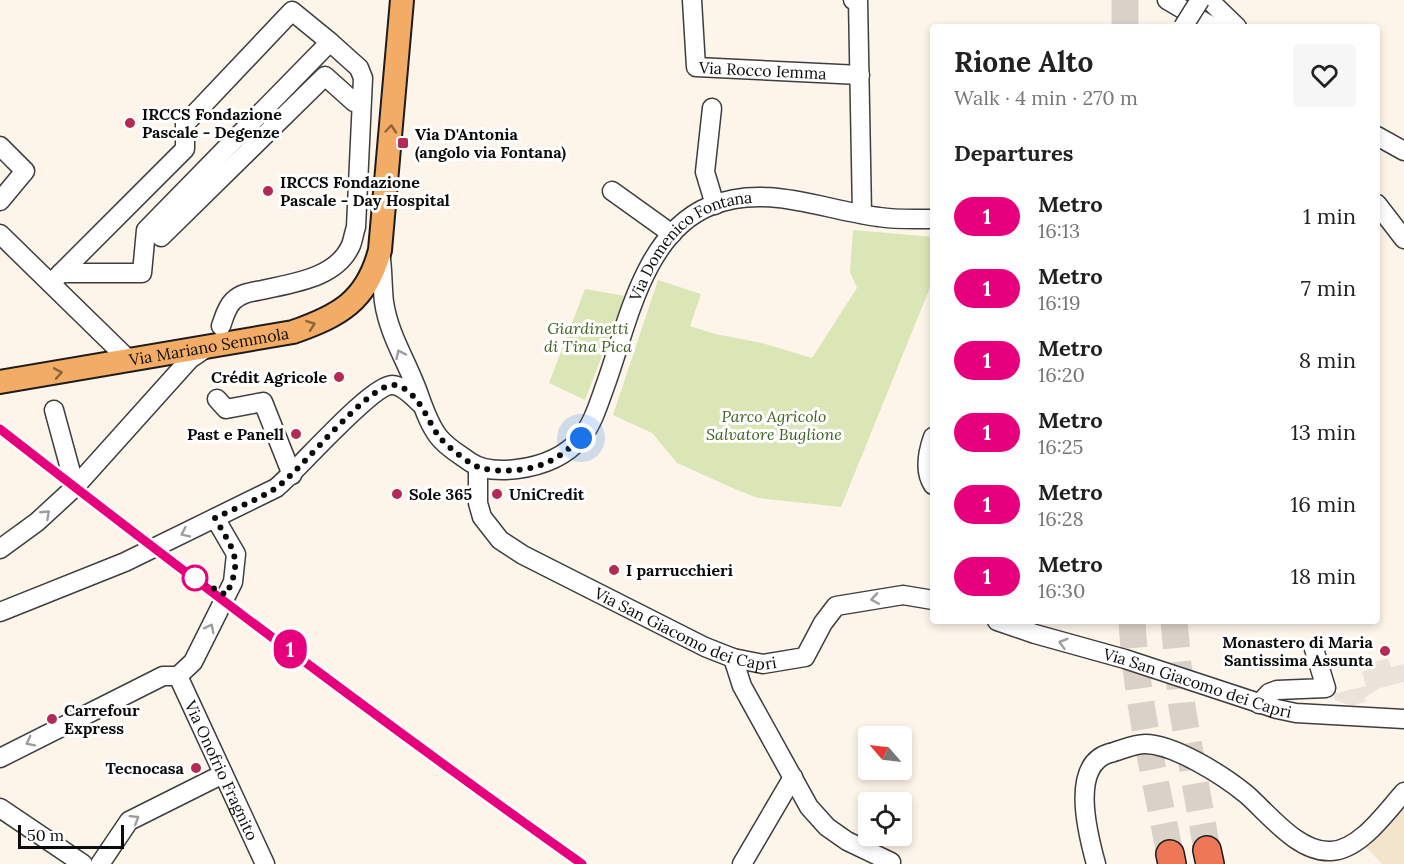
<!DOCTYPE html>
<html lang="en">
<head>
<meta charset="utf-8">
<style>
  body { margin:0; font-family:Lora,serif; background:#f6f6f6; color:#222; height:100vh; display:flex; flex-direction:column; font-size:22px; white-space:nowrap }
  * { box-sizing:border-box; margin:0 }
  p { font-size:20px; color:#767676 }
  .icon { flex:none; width:33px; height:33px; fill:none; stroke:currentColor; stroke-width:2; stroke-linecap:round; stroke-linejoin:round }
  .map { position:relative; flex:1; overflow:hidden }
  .panel { position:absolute; left:930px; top:24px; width:450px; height:600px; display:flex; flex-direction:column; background:#fff; border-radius:6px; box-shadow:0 3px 9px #0003 }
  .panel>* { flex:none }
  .badge { padding:0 12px; border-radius:20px; font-size:21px; line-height:39px }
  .needle { width:39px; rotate:298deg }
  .tools { position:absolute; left:858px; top:726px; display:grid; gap:12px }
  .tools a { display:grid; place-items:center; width:54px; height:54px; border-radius:6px; background:#fff; box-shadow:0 3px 9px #0003; font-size:30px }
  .scale { position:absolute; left:18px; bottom:15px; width:106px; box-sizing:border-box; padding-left:6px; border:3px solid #0b0b0b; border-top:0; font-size:16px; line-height:21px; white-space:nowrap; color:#0b0b0b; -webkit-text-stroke:4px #fff; paint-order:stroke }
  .you { position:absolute; width:30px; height:30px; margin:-15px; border:4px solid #fff; border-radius:50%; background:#1a73e8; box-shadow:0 0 0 9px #1a73e833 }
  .map>.badge { position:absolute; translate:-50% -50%; box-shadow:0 0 0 3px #fff }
  h2 { padding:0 24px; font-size:22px; line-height:54px }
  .round { display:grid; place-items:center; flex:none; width:63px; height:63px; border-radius:6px; background:#f6f6f6 }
  .headline { display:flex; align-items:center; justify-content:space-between; height:102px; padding:0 24px }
  h1 { font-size:28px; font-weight:700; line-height:45px }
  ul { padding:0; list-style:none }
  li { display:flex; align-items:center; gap:18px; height:72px; padding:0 24px }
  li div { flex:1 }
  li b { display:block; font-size:22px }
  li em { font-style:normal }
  li .badge { min-width:66px; font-weight:700; text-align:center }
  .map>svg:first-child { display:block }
  .farmland { fill:#f2e5cc }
  .green { fill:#dbe6b6 }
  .plaza { fill:#ece3db }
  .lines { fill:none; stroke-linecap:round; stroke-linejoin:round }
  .highway-tunnel { stroke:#dad2c9; stroke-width:27; stroke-dasharray:27 14; stroke-linecap:butt }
  .minor-casing { stroke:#3e3e3e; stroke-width:21 }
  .major-casing { stroke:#1c1c1c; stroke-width:26 }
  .highway-casing { stroke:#1c1c1c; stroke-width:30 }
  .minor { stroke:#fff; stroke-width:18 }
  .major { stroke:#f3ac66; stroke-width:22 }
  .highway { stroke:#ee7758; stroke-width:27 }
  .minor-bridge-casing { stroke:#3e3e3e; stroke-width:21; stroke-linecap:butt }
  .minor-bridge { stroke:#fff; stroke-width:18 }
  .oneway { stroke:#8b643d }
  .oneway2 { stroke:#9d9d9d }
  .line-casing { stroke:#fff; stroke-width:14 }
  .line { stroke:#e6007e; stroke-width:9 }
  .walk { stroke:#0b0b0b; stroke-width:6; stroke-dasharray:0 10.8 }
  .poi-dot { fill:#b42a54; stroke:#fff; stroke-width:2 }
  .stop-dot { fill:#fff; stroke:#e6007e; stroke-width:3 }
  .labels { text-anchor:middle; stroke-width:6; stroke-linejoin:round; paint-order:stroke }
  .street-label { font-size:16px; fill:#0b0b0b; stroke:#fff }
  .poi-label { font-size:16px; font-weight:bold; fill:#0b0b0b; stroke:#fff; text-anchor:start }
  .park-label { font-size:16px; font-style:italic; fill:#3d5f1f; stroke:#fff }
</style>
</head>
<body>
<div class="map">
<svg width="1404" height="864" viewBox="0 0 1404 864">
  <rect width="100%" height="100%" fill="#fef5ea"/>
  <!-- farmland -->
  <path class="farmland" d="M 1404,803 L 1404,864 L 1382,864 L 1362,843 Z"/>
  <!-- green -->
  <path class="green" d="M 853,230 L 933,237 L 933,280 L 841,507 L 758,498 L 737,490 L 677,463 L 652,433 L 613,415 L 658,280 L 701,294 L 690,326 L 715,334 L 762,343 L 812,358 L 857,288 L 850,272 Z
    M 585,289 L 625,296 L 585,400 L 549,383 Z"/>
  <!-- plaza -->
  <path class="plaza" d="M 1388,658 L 1391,667 L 1404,664 L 1404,682 L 1380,688 L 1364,698 L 1366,701 L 1352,706 L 1335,700 L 1333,694 L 1366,686 L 1362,672 L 1370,669 L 1369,664 Z"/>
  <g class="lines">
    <!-- highway-tunnel -->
    <path class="highway-tunnel" d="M 1125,0 L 1125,27
      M 1132,621 C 1136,699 1155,777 1170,854
      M 1174,621 L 1182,707 L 1207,850"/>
    <defs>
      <g id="minor">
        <path id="s1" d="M 692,0 L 696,67 L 860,75"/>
        <path d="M 853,0 L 858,0 L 862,214"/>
        <path d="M 1167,0 L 1213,27"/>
        <path d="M 1209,0 L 1237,27"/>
        <path d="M 712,108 L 705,172 L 715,205"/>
        <path d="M 1377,136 L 1404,151"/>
        <path d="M 0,146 L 25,171 L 0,201"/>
        <path d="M 612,191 L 672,234"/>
        <path d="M 1377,204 L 1404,239"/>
        <path d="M 0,234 L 129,360"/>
        <path d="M 161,237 L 325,76 L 354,102 L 361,104"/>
        <path id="s2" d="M 380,252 C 383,269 382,285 384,302 C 389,336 408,363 419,395 C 424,409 429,424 438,436 C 446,447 459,454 470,462 C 483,471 501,471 517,469 C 541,466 565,457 581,438 C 592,425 598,406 604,389 C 627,328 642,234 710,206 C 767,183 822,210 879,217 C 897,220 915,219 933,219"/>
        <path d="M 61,273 L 142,273 L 146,230 L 330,42 L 359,68 L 363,78 L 356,227 C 354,233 353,240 351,245 C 337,278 293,283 262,290 C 251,292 241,293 233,301 C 226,308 224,318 221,326"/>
        <path d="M 51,283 L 185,149 L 185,124 L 292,11 L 330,42"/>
        <path d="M 217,399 L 226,409 L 263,402 L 292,475"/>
        <path d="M 54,410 L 75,487"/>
        <path d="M 933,437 C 928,451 924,471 933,485"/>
        <path id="s3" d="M 478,468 L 478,503 L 482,517 L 500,540 L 523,555 L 705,647 L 733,658 L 763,664 L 805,657 L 823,623 L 836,606 L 903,595 L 933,600"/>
        <path d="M 0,549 L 37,522 L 75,487 L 190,359 L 206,348"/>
        <path d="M 0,612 L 125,562 L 276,488 C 297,471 371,385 392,385 C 403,385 414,398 422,405"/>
        <path id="s4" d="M 997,621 L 1035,634 L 1125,659 L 1277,709 L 1296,713 L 1404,719"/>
        <path d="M 733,658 L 742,686 L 809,807 L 827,827 L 847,841 L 891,862"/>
        <path id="s5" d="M 178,676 L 265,864"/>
        <path d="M 1259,704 L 1269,693 L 1277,690 L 1326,688 L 1314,649"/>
        <path d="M 0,758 L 163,676 L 178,676 L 193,662 L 233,582 L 236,554 L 215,518"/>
        <path d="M 0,808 L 83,864"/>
        <path d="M 100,864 L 129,821 L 223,774"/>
        <path d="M 742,864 L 793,777"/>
        <path d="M 1096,864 C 1088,835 1069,764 1110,753 C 1121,750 1134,744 1145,744 C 1174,744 1224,776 1246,794 C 1268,813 1298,853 1331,851 C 1360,850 1386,812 1404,792"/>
      </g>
      <g id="major">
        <path id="s6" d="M 0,382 L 293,332 C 339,316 367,301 380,250 L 402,0"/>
      </g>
      <path id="highway" d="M 1207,850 L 1210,864
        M 1170,854 L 1172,864"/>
    </defs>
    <!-- minor casing -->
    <use href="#minor" class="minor-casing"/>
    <!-- major casing -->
    <use href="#major" class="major-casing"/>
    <!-- highway casing -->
    <use href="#highway" class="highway-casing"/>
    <!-- minor -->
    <use href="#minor" class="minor"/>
    <!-- major -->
    <use href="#major" class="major"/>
    <!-- highway -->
    <use href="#highway" class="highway"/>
    <defs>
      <path id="minor-bridge" d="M 1183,27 L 1200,0"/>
    </defs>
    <!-- minor-bridge casing -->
    <use href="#minor-bridge" class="minor-bridge-casing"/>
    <!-- minor-bridge -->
    <use href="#minor-bridge" class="minor-bridge"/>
  </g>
  <!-- one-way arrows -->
  <defs><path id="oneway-chevron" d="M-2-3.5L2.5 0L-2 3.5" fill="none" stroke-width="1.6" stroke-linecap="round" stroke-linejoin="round" transform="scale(1.5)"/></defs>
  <g class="oneway">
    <use href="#oneway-chevron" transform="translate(391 129) rotate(-85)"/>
    <use href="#oneway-chevron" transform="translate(311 325) rotate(-20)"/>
    <use href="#oneway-chevron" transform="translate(58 373) rotate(-10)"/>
  </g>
  <g class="oneway2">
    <use href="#oneway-chevron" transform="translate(400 354) rotate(-115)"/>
    <use href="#oneway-chevron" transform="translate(46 514) rotate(-43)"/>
    <use href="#oneway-chevron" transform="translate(185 533) rotate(154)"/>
    <use href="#oneway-chevron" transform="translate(875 599) rotate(171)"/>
    <use href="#oneway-chevron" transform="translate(210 628) rotate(-63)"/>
    <use href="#oneway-chevron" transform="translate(1063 643) rotate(-164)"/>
    <use href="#oneway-chevron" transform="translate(30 742) rotate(153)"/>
    <use href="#oneway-chevron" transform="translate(135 819) rotate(-32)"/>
  </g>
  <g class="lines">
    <defs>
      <path id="line" d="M 0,429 C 191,578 385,724 582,864"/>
    </defs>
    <!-- line casing -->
    <use href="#line" class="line-casing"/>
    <!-- line -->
    <use href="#line" class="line"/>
    <!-- walk -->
    <path class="walk" d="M 195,578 L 226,595 C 244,559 233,550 215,518 C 235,508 258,500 276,488 C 301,471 370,381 395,385 C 418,390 427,420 438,435 C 444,444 471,466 481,468 C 503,473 532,471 552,460 C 562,455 572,446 581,438"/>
  </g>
  <!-- markers -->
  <g class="poi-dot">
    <circle cx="130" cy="123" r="6"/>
    <rect x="397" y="137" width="12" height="12" rx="3"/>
    <circle cx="268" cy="191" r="6"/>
    <circle cx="339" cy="377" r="6"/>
    <circle cx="296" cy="434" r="6"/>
    <circle cx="397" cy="494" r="6"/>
    <circle cx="497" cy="494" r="6"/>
    <circle cx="614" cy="570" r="6"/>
    <circle cx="1385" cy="651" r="6"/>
    <circle cx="52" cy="719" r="6"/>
    <circle cx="196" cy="768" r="6"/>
  </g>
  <circle class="stop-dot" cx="195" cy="578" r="12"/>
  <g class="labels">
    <!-- street labels -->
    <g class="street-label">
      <text dy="6" stroke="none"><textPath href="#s1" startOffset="134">Via Rocco Iemma</textPath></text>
      <text dy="6" stroke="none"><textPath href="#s2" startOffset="590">Via Domenico Fontana</textPath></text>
      <text dy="6" stroke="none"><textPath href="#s6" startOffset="212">Via Mariano Semmola</textPath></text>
      <text dy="6" stroke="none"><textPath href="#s3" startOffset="286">Via San Giacomo dei Capri</textPath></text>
      <text dy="6" stroke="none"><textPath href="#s4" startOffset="210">Via San Giacomo dei Capri</textPath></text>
      <text dy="6" stroke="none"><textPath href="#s5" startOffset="104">Via Onofrio Fragnito</textPath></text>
    </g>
    <!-- poi labels -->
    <g class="poi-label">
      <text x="142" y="120">IRCCS Fondazione<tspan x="142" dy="18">Pascale - Degenze</tspan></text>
      <text x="415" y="140">Via D'Antonia<tspan x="415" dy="18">(angolo via Fontana)</tspan></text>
      <text x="280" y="188">IRCCS Fondazione<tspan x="280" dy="18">Pascale - Day Hospital</tspan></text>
      <text x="327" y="383" text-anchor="end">Crédit Agricole</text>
      <text x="284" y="440" text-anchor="end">Past e Panell</text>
      <text x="409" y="500">Sole 365</text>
      <text x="509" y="500">UniCredit</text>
      <text x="626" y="576">I parrucchieri</text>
      <text x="1373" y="648" text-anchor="end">Monastero di Maria<tspan x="1373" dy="18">Santissima Assunta</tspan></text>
      <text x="64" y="716">Carrefour<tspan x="64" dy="18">Express</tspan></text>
      <text x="184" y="774" text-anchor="end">Tecnocasa</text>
    </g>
    <!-- park labels -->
    <g class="park-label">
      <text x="588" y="334">Giardinetti<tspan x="588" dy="18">di Tina Pica</tspan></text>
      <text x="774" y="422">Parco Agricolo<tspan x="774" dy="18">Salvatore Buglione</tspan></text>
    </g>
  </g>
</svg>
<div class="tools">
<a><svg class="needle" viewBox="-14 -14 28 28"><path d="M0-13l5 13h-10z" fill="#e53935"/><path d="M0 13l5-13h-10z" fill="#767676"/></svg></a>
<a><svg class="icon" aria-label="locate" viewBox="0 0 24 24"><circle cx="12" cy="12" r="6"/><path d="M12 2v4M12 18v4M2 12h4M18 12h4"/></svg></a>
</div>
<div class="scale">50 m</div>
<div class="you" style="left:581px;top:438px"></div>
<b class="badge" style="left:290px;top:649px;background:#e6007e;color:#fff">1</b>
<section class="panel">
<div class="headline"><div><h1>Rione Alto</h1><p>Walk · 4 min · 270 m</p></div><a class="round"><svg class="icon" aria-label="heart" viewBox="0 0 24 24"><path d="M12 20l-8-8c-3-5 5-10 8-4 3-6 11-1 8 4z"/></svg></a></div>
<h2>Departures</h2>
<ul>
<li><span class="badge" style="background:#e6007e;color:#fff">1</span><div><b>Metro</b><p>16:13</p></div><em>1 min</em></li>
<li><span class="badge" style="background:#e6007e;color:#fff">1</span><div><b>Metro</b><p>16:19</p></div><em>7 min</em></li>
<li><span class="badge" style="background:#e6007e;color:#fff">1</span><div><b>Metro</b><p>16:20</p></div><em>8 min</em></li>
<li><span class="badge" style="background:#e6007e;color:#fff">1</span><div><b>Metro</b><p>16:25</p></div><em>13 min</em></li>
<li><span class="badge" style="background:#e6007e;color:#fff">1</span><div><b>Metro</b><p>16:28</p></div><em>16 min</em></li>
<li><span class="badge" style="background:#e6007e;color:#fff">1</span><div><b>Metro</b><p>16:30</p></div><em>18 min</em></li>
</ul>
</section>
</div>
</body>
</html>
